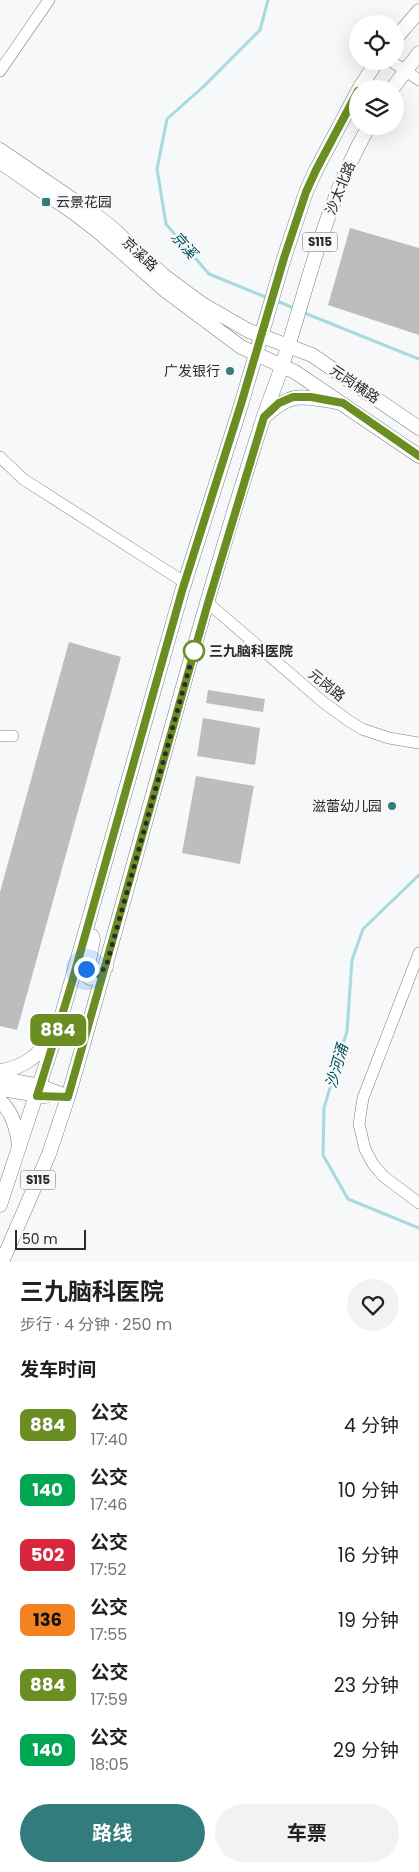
<!DOCTYPE html>
<html lang="zh">
<head>
<meta charset="utf-8">
<style>
  body { margin:0; font-family:Poppins,"Noto Sans SC",sans-serif; background:#f2f2f2; color:#202124; height:100vh; display:flex; flex-direction:column; font-size:19px; white-space:nowrap }
  * { box-sizing:border-box; margin:0 }
  p { font-size:16px; color:#757577 }
  .icon { flex:none; width:28px; height:28px; fill:none; stroke:currentColor; stroke-width:2; stroke-linecap:round; stroke-linejoin:round }
  .map { position:relative; height:1262px; overflow:hidden }
  .side { display:flex; flex-direction:column; background:#fff; flex:1 }
  .side>* { flex:none }
  .badge { padding:0 10px; border-radius:8px; font-size:18px; line-height:32px }
  .buttons { position:absolute; left:349px; top:15px; display:grid; gap:10px }
  .buttons a { display:grid; place-items:center; width:55px; height:55px; border-radius:50%; background:#fff; box-shadow:0 5px 20px #0002; font-size:25px }
  .scale { position:absolute; left:15px; bottom:12px; width:71px; box-sizing:border-box; padding-left:5px; border:2px solid #292a2b; border-top:0; font-size:14px; line-height:18px; white-space:nowrap; color:#292a2b; -webkit-text-stroke:4px #f7f8fa; paint-order:stroke }
  .you { position:absolute; width:25px; height:25px; margin:-12px; border:4px solid #fff; border-radius:50%; background:#1a73e8; box-shadow:0 0 0 8px #1a73e833 }
  .map>.badge { position:absolute; translate:-50% -50%; box-shadow:0 0 0 2px #fff }
  h2 { padding:0 20px; font-size:19px; line-height:45px }
  .round { display:grid; place-items:center; flex:none; width:52px; height:52px; border-radius:26px; background:#f2f2f2 }
  .overview { display:flex; align-items:center; justify-content:space-between; height:85px; padding:0 20px }
  h1 { font-size:24px; font-weight:700; line-height:38px }
  .action { display:flex; gap:10px; margin-top:auto; padding:10px 20px }
  .action a { flex:1; height:58px; border-radius:30px; background:#337c7d; color:#fff; font-size:20px; font-weight:700; line-height:58px; text-align:center }
  .action a+a { background:#f2f2f2; color:#202124 }
  ul { padding:0; list-style:none }
  li { display:flex; align-items:center; gap:15px; height:65px; padding:0 20px }
  li div { flex:1 }
  li b { display:block; font-size:19px }
  li em { font-style:normal }
  li .badge { min-width:55px; font-weight:700; text-align:center }
  .map>svg:first-child { display:block }
  .lines { fill:none; stroke-linecap:round; stroke-linejoin:round }
  .stream { stroke:#a5dade; stroke-width:3 }
  .building { fill:#bdbcbf }
  .minor-casing { stroke:#7d7e80; stroke-width:12 }
  .major-casing { stroke:#7d7e80; stroke-width:15 }
  .minor { stroke:#fff; stroke-width:11 }
  .major { stroke:#fff; stroke-width:14 }
  .line-casing { stroke:#fff; stroke-width:11 }
  .line { stroke:#6b8e23; stroke-width:8 }
  .walk { stroke:#292a2b; stroke-width:5; stroke-dasharray:0 9 }
  .poi-dot { fill:#337c7d; stroke:#f7f8fa; stroke-width:2 }
  .stop-dot { fill:#fff; stroke:#6b8e23; stroke-width:2.5 }
  .labels { text-anchor:middle; stroke-width:5; stroke-linejoin:round; paint-order:stroke }
  .shield { fill:#f7f8fa; stroke:#676869; stroke-width:1 }
  .shield-label { font-size:12px; font-weight:bold; fill:#292a2b }
  .street-label { font-size:14px; fill:#292a2b; stroke:#f7f8fa }
  .poi-label { font-size:14px; fill:#292a2b; stroke:#f7f8fa; text-anchor:end }
  .stop-label { font-size:14px; font-weight:bold; fill:#292a2b; stroke:#f7f8fa; text-anchor:start }
  .water-label { font-size:15px; font-style:italic; fill:#015157; stroke:#f7f8fa }
</style>
</head>
<body>
<div class="map">
<svg width="419" height="1262" viewBox="0 0 419 1262">
  <rect width="100%" height="100%" fill="#f7f8fa"/>
  <g class="lines">
    <!-- stream -->
    <path class="stream" d="M 268,0 L 260,30 L 204,86 L 167,119 L 157,169 L 166,224 L 209,274 L 268,298
      M 277,301 L 296,309
      M 302,312 L 419,359
      M 419,875 L 363,929 L 352,960 L 347,1031 L 324,1108 L 323,1155 L 348,1199 L 419,1228"/>
  </g>
  <!-- building -->
  <path class="building" d="M 350,228 L 419,248 L 419,335 L 328,305 Z
    M 69,642 L 121,657 L 17,1030 L 0,1026 L 0,892 Z
    M 208,690 L 265,699 L 263,712 L 206,703 Z
    M 203,718 L 260,728 L 255,765 L 197,756 Z
    M 196,776 L 254,786 L 240,864 L 182,853 Z"/>
  <g class="lines">
    <defs>
      <path id="minor" d="M 391,61 L 419,80
        M 0,71 L 49,0
        M 0,457 L 23,479 L 184,582
        M 208,603 L 323,702 L 349,721 L 362,729 L 389,738 L 419,743
        M 0,736 L 13,736
        M 419,953 L 363,1098 L 359,1124 L 365,1149 L 373,1164 L 383,1176 L 419,1203"/>
      <path id="major" d="M 395,39 L 419,11
        M 359,89 L 377,61
        M 392,89 L 419,53
        M 0,150 L 91,212 L 110,226 L 163,275 L 202,304 L 249,331 L 312,355 L 419,428
        M 0,162 L 77,215 L 100,233 L 166,291 L 241,347 L 295,372 L 419,456
        M 265,416 C 294,390 302,397 337,402
        M 92,936 L 93,940 L 86,975 L 90,978 L 94,977 L 106,967
        M 0,1071 C 24,1068 39,1055 52,1036
        M 0,1078 L 40,1086 L 68,1097
        M 0,1089 L 45,1096
        M 0,1101 C 13,1112 17,1129 19,1145
        M 0,1205 L 59,1025 L 182,591 L 241,405 L 284,258 L 306,192 L 316,170 L 358,91
        M 2,1262 L 49,1154 L 68,1097 C 134,871 191,643 263,419 C 269,401 276,384 282,366 C 308,285 326,201 369,126"/>
    </defs>
    <!-- minor casing -->
    <use href="#minor" class="minor-casing"/>
    <!-- major casing -->
    <use href="#major" class="major-casing"/>
    <!-- minor -->
    <use href="#minor" class="minor"/>
    <!-- major -->
    <use href="#major" class="major"/>
  </g>
  <g class="lines">
    <defs>
      <path id="line" d="M 358,91 L 316,170 L 306,192 L 284,258 L 241,404 L 182,591 L 70,989 L 37,1096 L 68,1097 L 208,603 L 264,417 L 279,403 L 293,397 L 311,397 L 343,403 L 419,456"/>
    </defs>
    <!-- line casing -->
    <use href="#line" class="line-casing"/>
    <!-- line -->
    <use href="#line" class="line"/>
    <!-- walk -->
    <path class="walk" d="M 86,969 L 86,975 L 90,978 L 94,977 L 106,967 L 194,651"/>
  </g>
  <!-- markers -->
  <g class="poi-dot">
    <rect x="41" y="197" width="10" height="10" rx="2.5"/>
    <circle cx="230" cy="371" r="5"/>
    <circle cx="392" cy="806" r="5"/>
  </g>
  <circle class="stop-dot" cx="194" cy="651" r="10"/>
  <g class="labels">
    <!-- shield labels -->
    <g class="shield">
      <rect x="302.5" y="232.5" width="35" height="19" rx="4"/>
      <rect x="20.5" y="1170.5" width="35" height="19" rx="4"/>
    </g>
    <g class="shield-label">
      <text x="320" y="246">S115</text>
      <text x="38" y="1184">S115</text>
    </g>
    <!-- street labels -->
    <g class="street-label">
      <text transform="translate(340 188) rotate(-68)" y="5">沙太北路</text>
      <text transform="translate(140 254) rotate(43)" y="5">京溪路</text>
      <text transform="translate(355 384) rotate(34)" y="5">元岗横路</text>
      <text transform="translate(327 685) rotate(39)" y="5">元岗路</text>
    </g>
    <!-- poi labels -->
    <g class="poi-label">
      <text x="56" y="207" text-anchor="start">云景花园</text>
      <text x="220" y="376">广发银行</text>
      <text x="382" y="811">滋蕾幼儿园</text>
    </g>
    <!-- stop labels -->
    <g class="stop-label">
      <text x="209" y="656">三九脑科医院</text>
    </g>
    <!-- water labels -->
    <g class="water-label">
      <text transform="translate(184 245) rotate(49)" y="5">京溪</text>
      <text transform="translate(337 1066) rotate(-74)" y="5">沙河涌</text>
    </g>
  </g>
</svg>
<div class="buttons">
<a><svg class="icon" aria-label="locate" viewBox="0 0 24 24"><circle cx="12" cy="12" r="6"/><path d="M12 2v4M12 18v4M2 12h4M18 12h4"/></svg></a>
<a><svg class="icon" aria-label="layers" viewBox="0 0 24 24"><path d="M12 4l9 5-9 5-9-5zM3 14l9 5 9-5"/></svg></a>
</div>
<div class="scale">50 m</div>
<div class="you" style="left:86px;top:969px"></div>
<b class="badge" style="left:58px;top:1030px;background:#6b8e23;color:#fff">884</b>
</div>
<section class="side">
<div class="overview"><div><h1>三九脑科医院</h1><p>步行 · 4 分钟 · 250 m</p></div><a class="round"><svg class="icon" aria-label="heart" viewBox="0 0 24 24"><path d="M12 20l-8-8c-3-5 5-10 8-4 3-6 11-1 8 4z"/></svg></a></div>
<h2>发车时间</h2>
<ul>
<li><span class="badge" style="background:#6b8e23;color:#fff">884</span><div><b>公交</b><p>17:40</p></div><em>4 分钟</em></li>
<li><span class="badge" style="background:#00a651;color:#fff">140</span><div><b>公交</b><p>17:46</p></div><em>10 分钟</em></li>
<li><span class="badge" style="background:#d7263d;color:#fff">502</span><div><b>公交</b><p>17:52</p></div><em>16 分钟</em></li>
<li><span class="badge" style="background:#f58220;color:#111">136</span><div><b>公交</b><p>17:55</p></div><em>19 分钟</em></li>
<li><span class="badge" style="background:#6b8e23;color:#fff">884</span><div><b>公交</b><p>17:59</p></div><em>23 分钟</em></li>
<li><span class="badge" style="background:#00a651;color:#fff">140</span><div><b>公交</b><p>18:05</p></div><em>29 分钟</em></li>
</ul>
<div class="action"><a>路线</a><a>车票</a></div>
</section>
</body>
</html>
